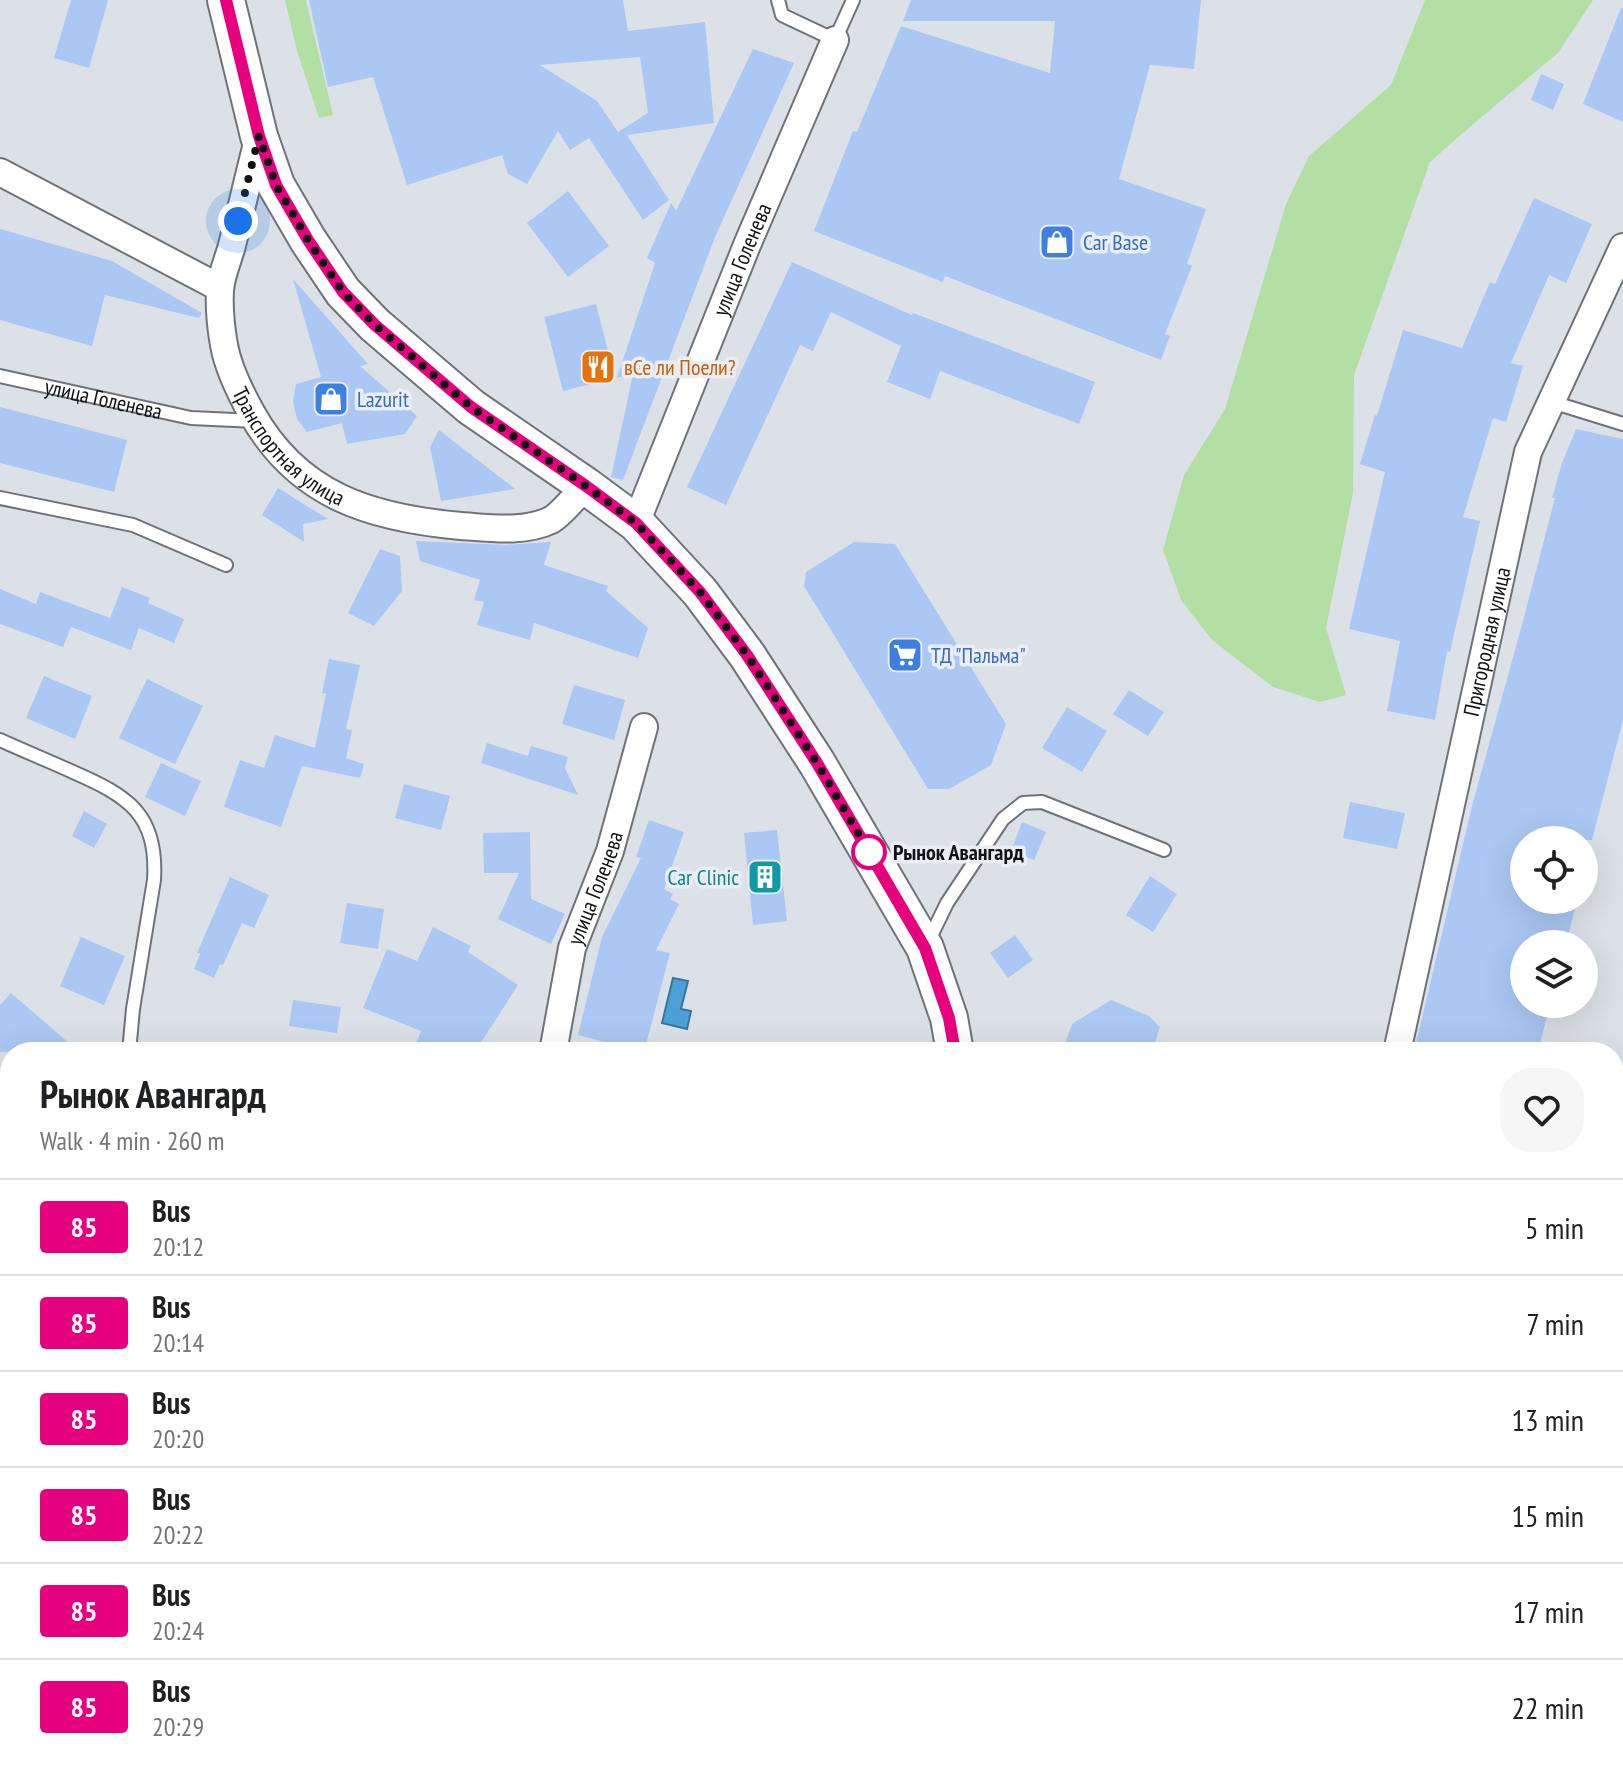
<!DOCTYPE html>
<html lang="en">
<head>
<meta charset="utf-8">
<style>
  body { margin:0; font-family:"PT Sans Narrow",sans-serif; background:#f6f6f6; color:#202124; height:100vh; display:flex; flex-direction:column; font-size:30px; white-space:nowrap }
  * { box-sizing:border-box; margin:0 }
  p { font-size:26px; color:#757577 }
  .icon { flex:none; width:44px; height:44px; fill:none; stroke:currentColor; stroke-width:2; stroke-linecap:round; stroke-linejoin:round }
  .map { position:relative; flex:1; overflow:hidden }
  .sheet { position:absolute; left:0px; top:1042px; width:1624px; height:728px; display:flex; flex-direction:column; background:#fff; border-radius:32px 32px 0 0; box-shadow:0 8px 32px #0002 }
  .sheet>* { flex:none }
  .badge { padding:0 16px; border-radius:6px; font-size:28px; line-height:52px }
  .tools { position:absolute; left:1510px; top:826px; display:grid; gap:16px }
  .tools a { display:grid; place-items:center; width:88px; height:88px; border-radius:50%; background:#fff; box-shadow:0 8px 32px #0002; font-size:40px }
  .you { position:absolute; width:40px; height:40px; margin:-20px; border:6px solid #fff; border-radius:50%; background:#1a73e8; box-shadow:0 0 0 12px #1a73e833 }
  .map>.badge { position:absolute; translate:-50% -50%; box-shadow:0 0 0 4px #fff }
  .round { display:grid; place-items:center; flex:none; width:84px; height:84px; border-radius:32px; background:#f6f6f6 }
  .headline { display:flex; align-items:center; justify-content:space-between; height:136px; padding:0 40px }
  h1 { font-size:38px; font-weight:700; line-height:60px }
  ul { padding:0; list-style:none }
  li { display:flex; align-items:center; gap:24px; height:96px; padding:0 40px; border-top:2px solid #e0e0e0 }
  li div { flex:1 }
  li b { display:block; font-size:30px }
  li em { font-style:normal }
  li .badge { min-width:88px; font-weight:700; text-align:center }
  .map>svg:first-child { display:block }
  .green { fill:#b2dfa4 }
  .water { fill:#4ba0d7; stroke:#39759c; stroke-width:2 }
  .building { fill:#aac8f3; fill-rule:evenodd }
  .lines { fill:none; stroke-linecap:round; stroke-linejoin:round }
  .service-casing { stroke:#6f7379; stroke-width:16 }
  .minor-casing { stroke:#6f7379; stroke-width:30 }
  .secondary-casing { stroke:#6f7379; stroke-width:40 }
  .service { stroke:#fff; stroke-width:12 }
  .minor { stroke:#fff; stroke-width:26 }
  .secondary { stroke:#fff; stroke-width:36 }
  .line-casing { stroke:#fff; stroke-width:18 }
  .line { stroke:#e6007e; stroke-width:12 }
  .walk { stroke:#101214; stroke-width:8; stroke-dasharray:0 14.4 }
  .stop-dot { fill:#fff; stroke:#e6007e; stroke-width:4 }
  .labels { text-anchor:middle; stroke-width:7; stroke-linejoin:round; paint-order:stroke }
  .shop-label { font-size:22px; fill:#366cbe; stroke:#eaeef4; text-anchor:start }
  .street-label { font-size:22px; fill:#101214; stroke:#eaeef4 }
  .food-label { font-size:22px; fill:#c56008; stroke:#eaeef4; text-anchor:start }
  .stop-label { font-size:22px; font-weight:bold; fill:#101214; stroke:#eaeef4; text-anchor:start }
  .culture-label { font-size:22px; fill:#0d838f; stroke:#eaeef4; text-anchor:end }
</style>
</head>
<body>
<div class="map">
<svg width="1623" height="1770" viewBox="0 0 1623 1770">
  <rect width="100%" height="100%" fill="#dce1e7"/>
  <!-- green -->
  <path class="green" d="M 285,0 L 306,0 L 333,115 L 319,118 L 297,51 Z
    M 1425,0 L 1593,0 L 1558,53 L 1471,126 L 1430,162 L 1354,375 L 1353,493 L 1326,628 L 1346,695 L 1320,702 L 1273,687 L 1212,640 L 1181,600 L 1163,550 L 1184,475 L 1225,409 L 1286,204 L 1309,156 L 1391,85 Z
    M 10,1484 L 10,1533 L 0,1515 L 0,1489 Z
    M 1623,1526 L 1623,1576 L 1614,1551 L 1614,1529 Z"/>
  <!-- water -->
  <path class="water" d="M 673,978 L 688,981 L 681,1009 L 691,1011 L 687,1029 L 662,1023 Z"/>
  <!-- building -->
  <path class="building" d="M 71,0 L 108,0 L 89,68 L 54,58 Z
    M 309,0 L 623,0 L 628,31 L 705,22 L 714,123 L 627,135 L 669,200 L 643,220 L 589,138 L 570,150 L 558,131 L 527,184 L 508,174 L 502,155 L 407,185 L 373,77 L 328,87 ZM 640,57 L 648,113 L 618,132 L 597,101 L 540,65 Z
    M 911,0 L 1201,0 L 1194,69 L 1150,65 L 1119,179 L 1206,209 L 1187,264 L 1192,266 L 1165,334 L 1170,336 L 1161,360 L 945,276 L 943,282 L 814,231 L 853,131 L 857,132 L 901,26 L 1050,73 L 1055,21 L 903,21 Z
    M 1621,8 L 1623,8 L 1623,122 L 1583,104 Z
    M 753,49 L 794,63 L 715,237 L 623,480 L 611,477 L 633,374 L 617,378 L 655,263 L 647,258 L 671,203 L 676,211 Z
    M 1541,74 L 1564,84 L 1553,110 L 1531,100 Z
    M 568,191 L 609,246 L 568,277 L 527,223 Z
    M 1534,198 L 1592,224 L 1566,283 L 1549,275 L 1511,363 L 1523,366 L 1506,422 L 1493,418 L 1463,517 L 1480,521 L 1450,652 L 1447,651 L 1435,720 L 1387,711 L 1400,641 L 1349,629 L 1385,472 L 1360,464 L 1375,415 L 1377,416 L 1403,330 L 1462,348 L 1490,282 L 1495,284 Z
    M 0,229 L 112,261 L 202,313 L 199,318 L 105,295 L 92,346 L 0,320 Z
    M 792,262 L 912,315 L 913,313 L 1095,382 L 1079,424 L 940,371 L 930,399 L 887,382 L 901,346 L 831,312 L 813,351 L 800,345 L 726,505 L 687,487 Z
    M 293,279 L 368,364 L 360,366 L 417,416 L 405,434 L 347,444 L 342,423 L 307,432 L 297,419 L 293,401 L 296,384 L 321,377 Z
    M 596,304 L 615,378 L 563,391 L 544,317 Z
    M 0,407 L 127,440 L 114,492 L 0,463 Z
    M 1576,429 L 1623,439 L 1623,720 L 1592,840 L 1524,840 L 1524,900 L 1577,900 L 1566,944 L 1524,944 L 1524,1004 L 1550,1004 L 1538,1052 L 1414,1052 L 1472,806 L 1523,621 L 1555,498 L 1552,498 L 1562,463 Z
    M 439,430 L 515,489 L 441,501 L 430,447 Z
    M 278,488 L 328,519 L 303,524 L 304,542 L 262,515 Z
    M 416,541 L 506,545 L 551,542 L 544,565 L 608,586 L 606,591 L 648,628 L 638,658 L 534,623 L 530,640 L 477,625 L 484,602 L 474,600 L 480,580 L 420,561 Z
    M 854,542 L 895,544 L 1006,724 L 991,765 L 949,789 L 928,789 L 804,586 L 806,572 Z
    M 380,549 L 400,556 L 402,591 L 374,626 L 348,613 Z
    M 122,587 L 150,598 L 148,603 L 184,619 L 174,643 L 139,628 L 131,650 L 71,627 L 63,647 L 0,624 L 0,589 L 36,604 L 40,592 L 110,618 Z
    M 329,659 L 360,665 L 346,729 L 352,730 L 346,758 L 364,764 L 360,778 L 302,766 L 281,827 L 224,807 L 240,760 L 264,768 L 275,735 L 315,748 L 326,694 L 322,693 Z
    M 44,676 L 92,696 L 75,739 L 26,718 Z
    M 147,679 L 203,706 L 175,764 L 119,738 Z
    M 574,685 L 625,700 L 614,740 L 562,724 Z
    M 1129,690 L 1164,712 L 1148,736 L 1113,714 Z
    M 1067,707 L 1107,731 L 1082,772 L 1042,748 Z
    M 487,743 L 528,756 L 531,746 L 568,757 L 565,768 L 578,795 L 481,763 Z
    M 161,763 L 201,781 L 185,816 L 145,797 Z
    M 404,784 L 450,796 L 441,830 L 395,818 Z
    M 1350,802 L 1405,813 L 1397,849 L 1343,838 Z
    M 84,811 L 107,824 L 94,848 L 72,836 Z
    M 649,820 L 684,832 L 664,889 L 673,894 L 670,899 L 679,904 L 656,950 L 670,953 L 644,1052 L 578,1035 L 602,937 L 641,858 L 636,857 Z
    M 1022,822 L 1046,832 L 1034,860 L 1011,851 Z
    M 777,830 L 787,921 L 753,925 L 744,833 Z
    M 530,832 L 531,899 L 565,914 L 551,944 L 498,919 L 519,873 L 484,873 L 483,833 Z
    M 1150,876 L 1177,894 L 1153,932 L 1126,915 Z
    M 230,877 L 269,895 L 254,928 L 242,923 L 223,965 L 220,964 L 214,978 L 194,969 L 200,954 L 197,953 Z
    M 347,903 L 384,909 L 378,949 L 340,943 Z
    M 433,927 L 471,946 L 468,952 L 518,985 L 475,1052 L 413,1052 L 421,1031 L 363,1008 L 387,949 L 417,961 Z
    M 1015,935 L 1033,960 L 1008,978 L 990,953 Z
    M 81,937 L 125,956 L 104,1005 L 60,986 Z
    M 11,993 L 54,1030 L 79,1052 L 0,1052 L 0,1005 Z
    M 293,1000 L 341,1007 L 337,1033 L 289,1026 Z
    M 1111,1000 L 1149,1016 L 1160,1027 L 1152,1052 L 1062,1052 L 1072,1024 Z"/>
  <g class="lines">
    <defs>
      <g id="service">
        <path d="M 778,0 L 782,15 L 835,40 L 853,0"/>
        <path id="s1" d="M 0,376 L 191,418 L 256,421"/>
        <path d="M 1552,402 L 1623,424"/>
        <path d="M 0,498 L 133,525 L 226,565"/>
        <path d="M 0,740 C 24,751 49,761 73,772 C 128,796 158,814 154,880 L 133,1009 L 129,1052"/>
        <path d="M 928,942 L 947,903 L 1003,819 L 1023,803 L 1042,802 L 1164,850"/>
        <path d="M 0,1360 L 10,1376"/>
        <path d="M 0,1722 L 10,1743"/>
        <path d="M 18,1760 L 23,1770"/>
        <path d="M 234,1760 L 240,1770"/>
        <path d="M 1264,1760 L 1264,1770"/>
      </g>
      <g id="minor">
        <path id="s2" d="M 259,136 C 249,174 241,211 231,249 C 227,262 221,277 220,290 C 219,307 221,328 224,345 C 228,368 240,392 251,412 C 297,496 371,518 461,526 C 490,528 524,533 551,520 C 562,514 576,495 586,486"/>
        <path d="M 0,172 L 220,288"/>
        <path id="s3" d="M 636,523 L 747,245 L 835,40"/>
        <path id="s4" d="M 553,1052 L 572,948 L 610,851 L 644,727"/>
        <path id="s5" d="M 1397,1052 L 1528,452 L 1623,247"/>
        <path d="M 814,1760 L 824,1770"/>
        <path d="M 1422,1760 L 1422,1770"/>
        <path d="M 694,1770 L 695,1760"/>
      </g>
      <path id="secondary" d="M 226,0 L 259,136 L 276,185 L 308,240 L 343,292 L 375,325 L 471,407 L 586,486 L 636,523 L 700,592 L 747,655 L 817,763 L 925,948 L 949,1018 L 955,1052
        M 975,1760 L 981,1770"/>
    </defs>
    <!-- service casing -->
    <use href="#service" class="service-casing"/>
    <!-- minor casing -->
    <use href="#minor" class="minor-casing"/>
    <!-- secondary casing -->
    <use href="#secondary" class="secondary-casing"/>
    <!-- service -->
    <use href="#service" class="service"/>
    <!-- minor -->
    <use href="#minor" class="minor"/>
    <!-- secondary -->
    <use href="#secondary" class="secondary"/>
  </g>
  <g class="lines">
    <defs>
      <path id="line" d="M 226,0 L 259,136 L 276,185 L 308,240 L 343,292 L 375,325 L 471,407 L 586,486 L 636,523 L 700,592 L 747,655 L 817,763 L 925,948 L 949,1018 L 955,1052"/>
    </defs>
    <!-- line casing -->
    <use href="#line" class="line-casing"/>
    <!-- line -->
    <use href="#line" class="line"/>
    <!-- walk -->
    <path class="walk" d="M 238,221 L 259,136 L 276,185 L 308,240 L 343,292 L 375,325 L 471,407 L 586,486 L 636,523 L 700,592 L 747,655 L 817,763 L 869,852"/>
  </g>
  <!-- icons -->
  <defs>
    <symbol id="shop-square" viewBox="-11 -11 22 22"><rect x="-9" y="-9" width="18" height="18" rx="4" fill="#3f7fe0" stroke="#eaeef4"/><path d="M-5-2.5h2.3a2.7 3.5 0 0 1 5.4 0H5L5.5 6h-11ZM-1.5-2.5h3a1.5 2.3 0 0 0-3 0Z" fill="#fff"/></symbol>
    <symbol id="restaurant-square" viewBox="-11 -11 22 22"><rect x="-9" y="-9" width="18" height="18" rx="4" fill="#e8710a" stroke="#eaeef4"/><path d="M-5-6h1v4h1v-4h1v4h1v-4h1v5L-1.5 .5V6h-2V.5L-5-1ZM5-6V6H3V1.5H1.5Q1.5-4 5-6Z" fill="#fff"/></symbol>
    <symbol id="supermarket-square" viewBox="-11 -11 22 22"><rect x="-9" y="-9" width="18" height="18" rx="4" fill="#3f7fe0" stroke="#eaeef4"/><path d="M-6-5.5h2.5l.6 2H6L4.5 2H-2.5L-4.4-4H-6ZM-1.5 3.2a1.3 1.3 0 1 0 .1 0ZM3 3.2a1.3 1.3 0 1 0 .1 0Z" fill="#fff"/></symbol>
    <symbol id="building-square" viewBox="-11 -11 22 22"><rect x="-9" y="-9" width="18" height="18" rx="4" fill="#0f9aa8" stroke="#eaeef4"/><path d="M-4-6H4V6H1V3H-1V6H-4ZM-2.5-4.3h1.7v1.8h-1.7ZM.8-4.3h1.7v1.8H.8ZM-2.5-1h1.7V.8h-1.7ZM.8-1h1.7V.8H.8Z" fill="#fff"/></symbol>
  </defs>
  <g fill-rule="evenodd">
    <use href="#shop-square" x="1037" y="222" width="40" height="40"/>
    <use href="#restaurant-square" x="578" y="347" width="40" height="40"/>
    <use href="#shop-square" x="311" y="379" width="40" height="40"/>
    <use href="#supermarket-square" x="885" y="635" width="40" height="40"/>
    <use href="#building-square" x="745" y="857" width="40" height="40"/>
  </g>
  <!-- markers -->
  <circle class="stop-dot" cx="869" cy="852" r="16"/>
  <g class="labels">
    <!-- shop labels -->
    <g class="shop-label">
      <text x="1083" y="250">Car Base</text>
      <text x="357" y="407">Lazurit</text>
      <text x="931" y="663">ТД "Пальма"</text>
    </g>
    <!-- street labels -->
    <g class="street-label">
      <text dy="8" stroke="none"><textPath href="#s3" startOffset="284">улица Голенева</textPath></text>
      <text dy="8" stroke="none"><textPath href="#s1" startOffset="106">улица Голенева</textPath></text>
      <text dy="8" stroke="none"><textPath href="#s2" startOffset="338">Транспортная улица</textPath></text>
      <text dy="8" stroke="none"><textPath href="#s5" startOffset="420">Пригородная улица</textPath></text>
      <text dy="8" stroke="none"><textPath href="#s4" startOffset="170">улица Голенева</textPath></text>
    </g>
    <!-- food labels -->
    <g class="food-label">
      <text x="624" y="375">вСе ли Поели?</text>
    </g>
    <!-- stop labels -->
    <g class="stop-label">
      <text x="893" y="860">Рынок Авангард</text>
    </g>
    <!-- culture labels -->
    <g class="culture-label">
      <text x="739" y="885">Car Clinic</text>
    </g>
  </g>
</svg>
<div class="tools">
<a><svg class="icon" aria-label="locate" viewBox="0 0 24 24"><circle cx="12" cy="12" r="6"/><path d="M12 2v4M12 18v4M2 12h4M18 12h4"/></svg></a>
<a><svg class="icon" aria-label="layers" viewBox="0 0 24 24"><path d="M12 4l9 5-9 5-9-5zM3 14l9 5 9-5"/></svg></a>
</div>
<div class="you" style="left:238px;top:221px"></div>
<section class="sheet">
<div class="headline"><div><h1>Рынок Авангард</h1><p>Walk · 4 min · 260 m</p></div><a class="round"><svg class="icon" aria-label="heart" viewBox="0 0 24 24"><path d="M12 20l-8-8c-3-5 5-10 8-4 3-6 11-1 8 4z"/></svg></a></div>
<ul>
<li><span class="badge" style="background:#e6007e;color:#fff">85</span><div><b>Bus</b><p>20:12</p></div><em>5 min</em></li>
<li><span class="badge" style="background:#e6007e;color:#fff">85</span><div><b>Bus</b><p>20:14</p></div><em>7 min</em></li>
<li><span class="badge" style="background:#e6007e;color:#fff">85</span><div><b>Bus</b><p>20:20</p></div><em>13 min</em></li>
<li><span class="badge" style="background:#e6007e;color:#fff">85</span><div><b>Bus</b><p>20:22</p></div><em>15 min</em></li>
<li><span class="badge" style="background:#e6007e;color:#fff">85</span><div><b>Bus</b><p>20:24</p></div><em>17 min</em></li>
<li><span class="badge" style="background:#e6007e;color:#fff">85</span><div><b>Bus</b><p>20:29</p></div><em>22 min</em></li>
</ul>
</section>
</div>
</body>
</html>
